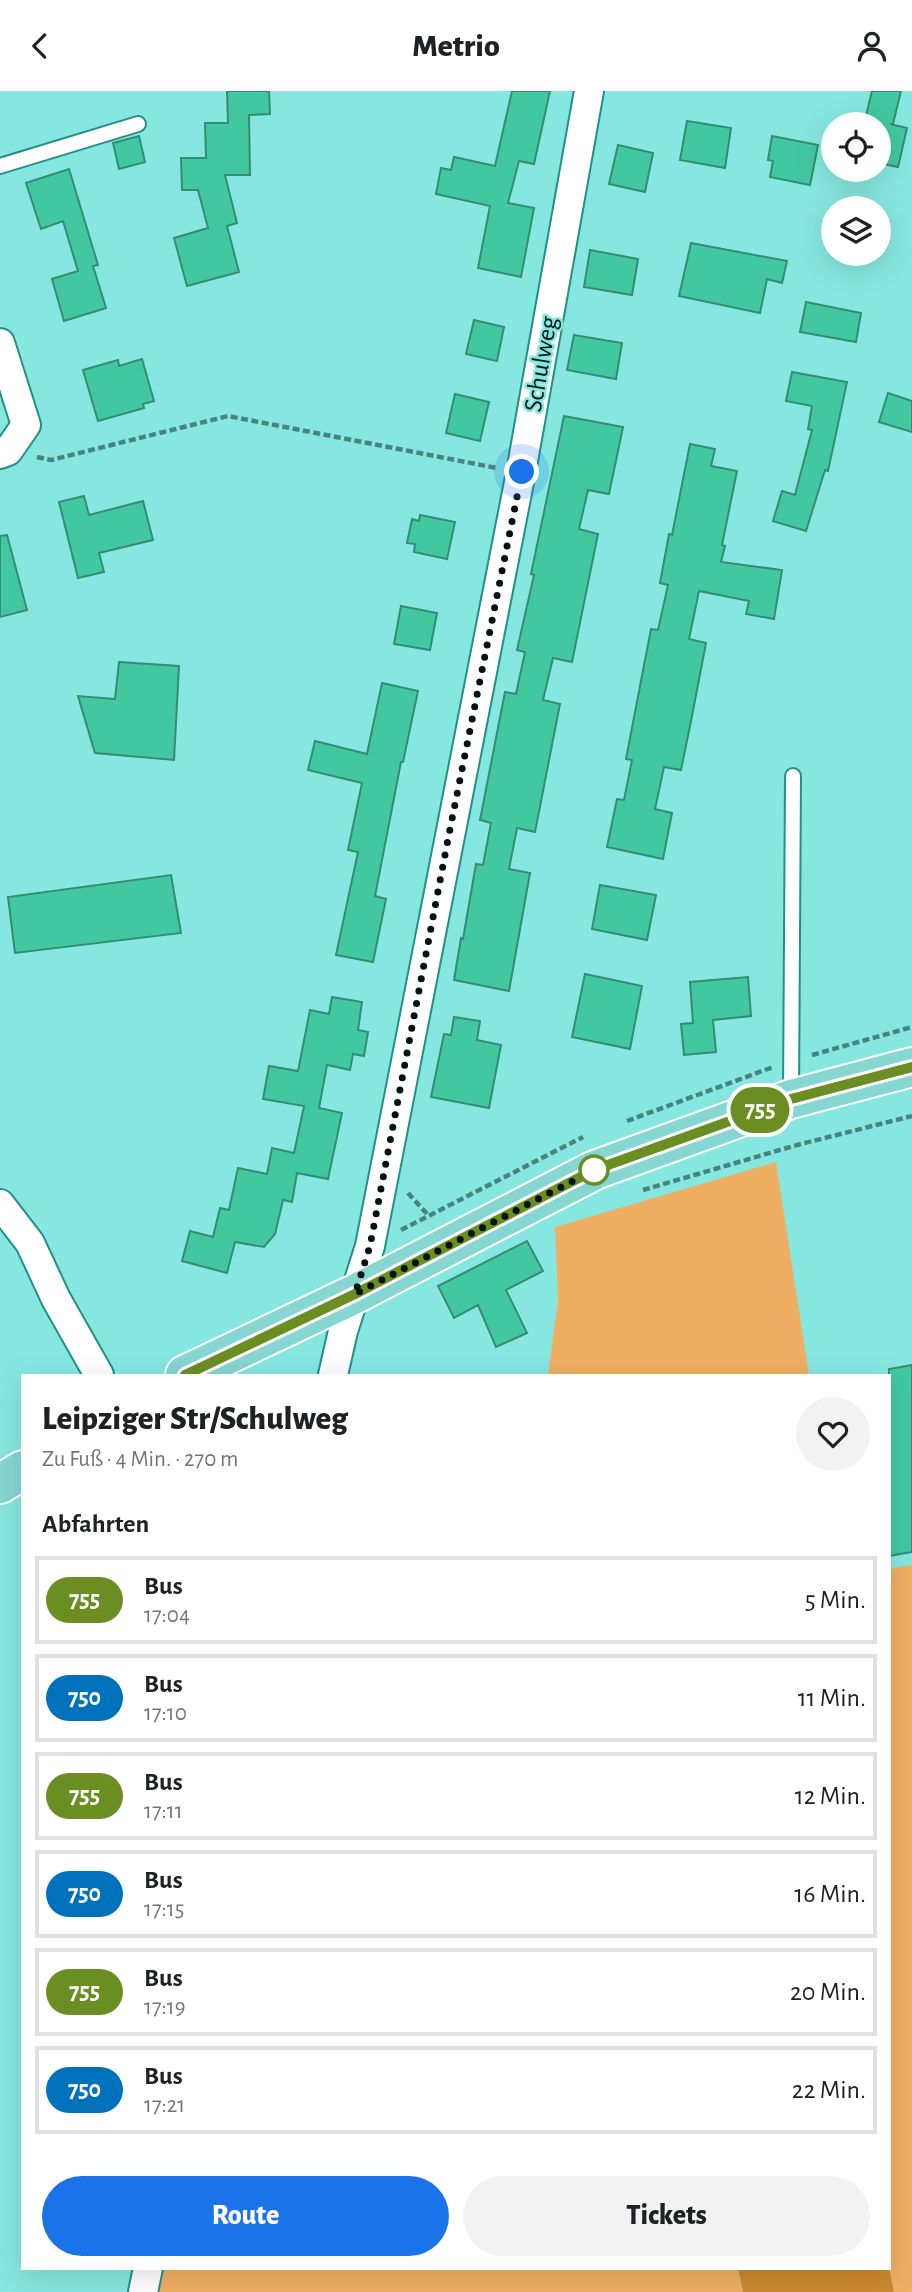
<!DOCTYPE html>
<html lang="de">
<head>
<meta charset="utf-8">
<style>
  body { margin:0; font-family:"Alegreya Sans",sans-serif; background:#f2f2f2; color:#202124; height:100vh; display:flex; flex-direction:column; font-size:26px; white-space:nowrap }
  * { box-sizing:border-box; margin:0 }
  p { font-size:23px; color:#757577 }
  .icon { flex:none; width:38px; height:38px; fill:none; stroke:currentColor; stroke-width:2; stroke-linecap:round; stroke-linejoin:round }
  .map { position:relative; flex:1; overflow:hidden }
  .sheet { position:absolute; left:21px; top:1283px; width:870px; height:896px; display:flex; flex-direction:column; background:#fff; border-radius:0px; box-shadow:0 7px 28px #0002 }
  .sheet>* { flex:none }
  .badge { padding:0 14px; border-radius:23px; font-size:24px; line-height:46px }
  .tools { position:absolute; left:821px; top:21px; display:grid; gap:14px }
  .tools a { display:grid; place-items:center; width:70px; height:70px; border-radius:50%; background:#fff; box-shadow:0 7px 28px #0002; font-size:35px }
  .you { position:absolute; width:35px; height:35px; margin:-18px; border:5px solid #fff; border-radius:50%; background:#1a73e8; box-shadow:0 0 0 10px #1a73e833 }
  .map>.badge { position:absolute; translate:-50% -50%; box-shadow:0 0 0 4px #fff }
  h2 { padding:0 21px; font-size:26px; line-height:63px }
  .round { display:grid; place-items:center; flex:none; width:74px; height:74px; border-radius:37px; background:#f2f2f2 }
  .headline { display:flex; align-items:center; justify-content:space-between; height:119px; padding:0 21px }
  h1 { font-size:33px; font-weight:800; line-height:52px }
  .primary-button { display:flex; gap:14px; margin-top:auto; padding:14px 21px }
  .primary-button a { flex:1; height:80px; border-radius:42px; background:#1a73e8; color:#fff; font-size:28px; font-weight:800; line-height:80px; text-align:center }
  .primary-button a+a { background:#f2f2f2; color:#202124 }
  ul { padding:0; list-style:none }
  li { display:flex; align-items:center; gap:21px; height:88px; margin:0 14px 10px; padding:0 7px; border:4px solid #e0e0e0; border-radius:0px }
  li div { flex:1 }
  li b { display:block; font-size:26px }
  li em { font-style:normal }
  li .badge { min-width:77px; font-weight:700; text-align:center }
  header { display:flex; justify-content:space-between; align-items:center; height:91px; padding:0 21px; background:#fff; font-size:32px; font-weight:800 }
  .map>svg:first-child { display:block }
  .green { fill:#efaf63 }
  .forest { fill:#cc8931 }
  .building { fill:#42c8a1; stroke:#368c72; stroke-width:2 }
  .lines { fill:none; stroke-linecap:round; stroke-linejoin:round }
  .service-casing { stroke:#238f89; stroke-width:18 }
  .minor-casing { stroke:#238f89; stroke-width:32 }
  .primary-casing { stroke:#fff; stroke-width:42 }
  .path { stroke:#48847f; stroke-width:4.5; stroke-dasharray:7 3.5; stroke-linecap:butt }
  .service { stroke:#fff; stroke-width:14 }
  .minor { stroke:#fff; stroke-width:28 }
  .primary { stroke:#86d6d2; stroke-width:38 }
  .line-casing { stroke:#fff; stroke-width:16 }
  .line { stroke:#6b8e23; stroke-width:10 }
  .walk { stroke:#011312; stroke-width:7; stroke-dasharray:0 12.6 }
  .stop-dot { fill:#fff; stroke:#6b8e23; stroke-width:3.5 }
  .labels { text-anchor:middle; stroke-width:5; stroke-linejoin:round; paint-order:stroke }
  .street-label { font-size:26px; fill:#011312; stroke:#86e7e0 }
</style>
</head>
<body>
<header><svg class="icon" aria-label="back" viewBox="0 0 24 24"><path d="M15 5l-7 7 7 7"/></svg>Metrio<svg class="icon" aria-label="person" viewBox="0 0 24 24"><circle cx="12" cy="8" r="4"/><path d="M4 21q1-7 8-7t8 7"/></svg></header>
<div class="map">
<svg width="912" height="2201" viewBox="0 0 912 2201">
  <rect width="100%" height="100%" fill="#86e7e0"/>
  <!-- green -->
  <path class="green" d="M 776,1071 L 809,1284 L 548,1284 L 558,1209 L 555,1136 Z
    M 912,1474 L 912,2201 L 894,2201 L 889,2176 L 889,1478 Z
    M 150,2177 L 738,2177 L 743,2201 L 146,2201 Z"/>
  <!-- forest -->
  <path class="forest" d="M 889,2176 L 894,2201 L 743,2201 L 738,2177 Z"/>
  <!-- building -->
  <path class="building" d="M 227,0 L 269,0 L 270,23 L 249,24 L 250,84 L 225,84 L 237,132 L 227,135 L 239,181 L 187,195 L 174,147 L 208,137 L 198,99 L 182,99 L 181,67 L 206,67 L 205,32 L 228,32 Z
    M 512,0 L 550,0 L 534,73 L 519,70 L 508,112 L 534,117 L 521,186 L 478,177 L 490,115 L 436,103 L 441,77 L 451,79 L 454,66 L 495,75 Z
    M 872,0 L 901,0 L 893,33 L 890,33 L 907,37 L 898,76 L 878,72 L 878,33 L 864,33 Z
    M 687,30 L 731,37 L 725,77 L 680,69 Z
    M 139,45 L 145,71 L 119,78 L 113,52 Z
    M 772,45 L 818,54 L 810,94 L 770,86 L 773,70 L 768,69 Z
    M 618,54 L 653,62 L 645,101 L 609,93 Z
    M 69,78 L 98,174 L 93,175 L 106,217 L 64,230 L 52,188 L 78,180 L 63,130 L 41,138 L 26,92 Z
    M 691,152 L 787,170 L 782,192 L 767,188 L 760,222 L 679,205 Z
    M 590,159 L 638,168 L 632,204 L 584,196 Z
    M 806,211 L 861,222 L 856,251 L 800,241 Z
    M 474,229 L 504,236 L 497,270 L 466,263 Z
    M 574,244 L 622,252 L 616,288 L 567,279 Z
    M 142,268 L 154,310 L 143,313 L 144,317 L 98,330 L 83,279 L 118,269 L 119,275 Z
    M 792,281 L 847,291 L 828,380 L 825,379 L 806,440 L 773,430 L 782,400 L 795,404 L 812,339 L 808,338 L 812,315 L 786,310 Z
    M 888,302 L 912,310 L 912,341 L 879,331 Z
    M 455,303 L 489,311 L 480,350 L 446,342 Z
    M 564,325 L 623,336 L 609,403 L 588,399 L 579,438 L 598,443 L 572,571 L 553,567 L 543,609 L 560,613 L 535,741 L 517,737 L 509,778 L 530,782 L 509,900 L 454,889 L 461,847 L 463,848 L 476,773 L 483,774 L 491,732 L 480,729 L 505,601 L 516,603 L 525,561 L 517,559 L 534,484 L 531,483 Z
    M 690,353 L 715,358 L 711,375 L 737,380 L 722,454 L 725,455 L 721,471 L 782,479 L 774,528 L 746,523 L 749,510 L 699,500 L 689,548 L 706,552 L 692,625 L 681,679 L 664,676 L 655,718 L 672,722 L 663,768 L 607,756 L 617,708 L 624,709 L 632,669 L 626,668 L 651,538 L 658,539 L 668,494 L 660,492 L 669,443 L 672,444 Z
    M 84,405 L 89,424 L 143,410 L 153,449 L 99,462 L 104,481 L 78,487 L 59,411 Z
    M 420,424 L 455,431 L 447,468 L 414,461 L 415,453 L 407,452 L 412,428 L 419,430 Z
    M 7,444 L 27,519 L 0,526 L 0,445 Z
    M 401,515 L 437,522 L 430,559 L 394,553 Z
    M 119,571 L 179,575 L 174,669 L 95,662 L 78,605 L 115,608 Z
    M 382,592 L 418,600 L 403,671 L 401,671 L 375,805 L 386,808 L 373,871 L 336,864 L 358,761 L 348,759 L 362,692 L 308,679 L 315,650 L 367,663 Z
    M 171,784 L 181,842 L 15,862 L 8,806 Z
    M 600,794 L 656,804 L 647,849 L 592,838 Z
    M 585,883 L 642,895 L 630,958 L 572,946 Z
    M 748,886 L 751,925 L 713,929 L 716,961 L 684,964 L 681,933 L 693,932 L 690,891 Z
    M 332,906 L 362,911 L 358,939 L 368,941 L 364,965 L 353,963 L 350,979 L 327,974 L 319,1017 L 342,1022 L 328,1088 L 297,1082 L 292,1111 L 283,1109 L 275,1143 L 264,1156 L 235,1151 L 227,1182 L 182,1170 L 190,1140 L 213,1146 L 220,1117 L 229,1119 L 238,1077 L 267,1083 L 272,1057 L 294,1062 L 304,1015 L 263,1008 L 269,975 L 298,980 L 310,919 L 329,923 Z
    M 454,926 L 480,930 L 477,949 L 501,954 L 489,1017 L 431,1006 L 444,943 L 451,944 Z
    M 527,1150 L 543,1180 L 506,1199 L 527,1242 L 496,1256 L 478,1214 L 454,1227 L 438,1195 Z
    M 912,1274 L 912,1461 L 889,1465 L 889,1278 Z"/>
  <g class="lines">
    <defs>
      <path id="service" d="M 0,75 L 138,33
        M 791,1007 L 793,685"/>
      <path id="minor" d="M 0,252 L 26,334 L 8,360 L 0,363
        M 0,1113 L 30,1152 L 56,1208 L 99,1284
        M 333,1284 L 343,1240 L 370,1155 L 521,381 L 589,0
        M 143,2201 L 148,2177"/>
      <path id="primary" d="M 185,1284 L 355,1203 L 595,1079 L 791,1008 L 912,976
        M 0,1393 L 23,1379"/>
    </defs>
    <!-- service casing -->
    <use href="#service" class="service-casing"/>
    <!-- minor casing -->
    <use href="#minor" class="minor-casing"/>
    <!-- primary casing -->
    <use href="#primary" class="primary-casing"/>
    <!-- path -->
    <path class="path" d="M 37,366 L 51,369 L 228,325 L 497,377
      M 812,964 L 912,936
      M 627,1030 L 773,976
      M 643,1099 L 797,1054 L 912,1025
      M 408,1102 L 429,1125
      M 401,1139 L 583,1046"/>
    <!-- service -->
    <use href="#service" class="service"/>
    <!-- minor -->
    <use href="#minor" class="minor"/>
    <!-- primary -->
    <use href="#primary" class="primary"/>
  </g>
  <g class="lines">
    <defs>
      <path id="line" d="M 185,1284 L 355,1203 L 594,1079 L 791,1008 L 912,976"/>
    </defs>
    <!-- line casing -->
    <use href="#line" class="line-casing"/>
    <!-- line -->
    <use href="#line" class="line"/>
    <!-- walk -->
    <path class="walk" d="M 522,381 L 449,743 L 370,1155 L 355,1203 L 594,1079"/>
  </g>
  <!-- markers -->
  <circle class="stop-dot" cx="594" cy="1079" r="14"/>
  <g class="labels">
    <!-- street labels -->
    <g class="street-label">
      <text transform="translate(540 273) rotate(-80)" y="9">Schulweg</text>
    </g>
  </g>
</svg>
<div class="tools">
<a><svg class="icon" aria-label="locate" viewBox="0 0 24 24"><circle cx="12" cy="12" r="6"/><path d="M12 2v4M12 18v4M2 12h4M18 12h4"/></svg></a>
<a><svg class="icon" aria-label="layers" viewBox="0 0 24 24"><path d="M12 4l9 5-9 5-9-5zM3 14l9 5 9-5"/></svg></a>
</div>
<div class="you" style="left:522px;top:381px"></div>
<b class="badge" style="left:760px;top:1019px;background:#6b8e23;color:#fff">755</b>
<section class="sheet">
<div class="headline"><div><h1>Leipziger Str/Schulweg</h1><p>Zu Fuß · 4 Min. · 270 m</p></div><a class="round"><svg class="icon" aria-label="heart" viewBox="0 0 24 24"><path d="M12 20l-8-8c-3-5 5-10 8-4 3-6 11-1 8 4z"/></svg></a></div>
<h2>Abfahrten</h2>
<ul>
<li><span class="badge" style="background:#6b8e23;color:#fff">755</span><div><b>Bus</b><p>17:04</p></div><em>5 Min.</em></li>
<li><span class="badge" style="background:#0072bc;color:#fff">750</span><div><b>Bus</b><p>17:10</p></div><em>11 Min.</em></li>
<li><span class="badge" style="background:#6b8e23;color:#fff">755</span><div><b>Bus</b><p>17:11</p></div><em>12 Min.</em></li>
<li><span class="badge" style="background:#0072bc;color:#fff">750</span><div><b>Bus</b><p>17:15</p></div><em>16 Min.</em></li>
<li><span class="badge" style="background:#6b8e23;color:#fff">755</span><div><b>Bus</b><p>17:19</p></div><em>20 Min.</em></li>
<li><span class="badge" style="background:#0072bc;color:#fff">750</span><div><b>Bus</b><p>17:21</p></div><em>22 Min.</em></li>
</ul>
<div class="primary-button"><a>Route</a><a>Tickets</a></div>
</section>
</div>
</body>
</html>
